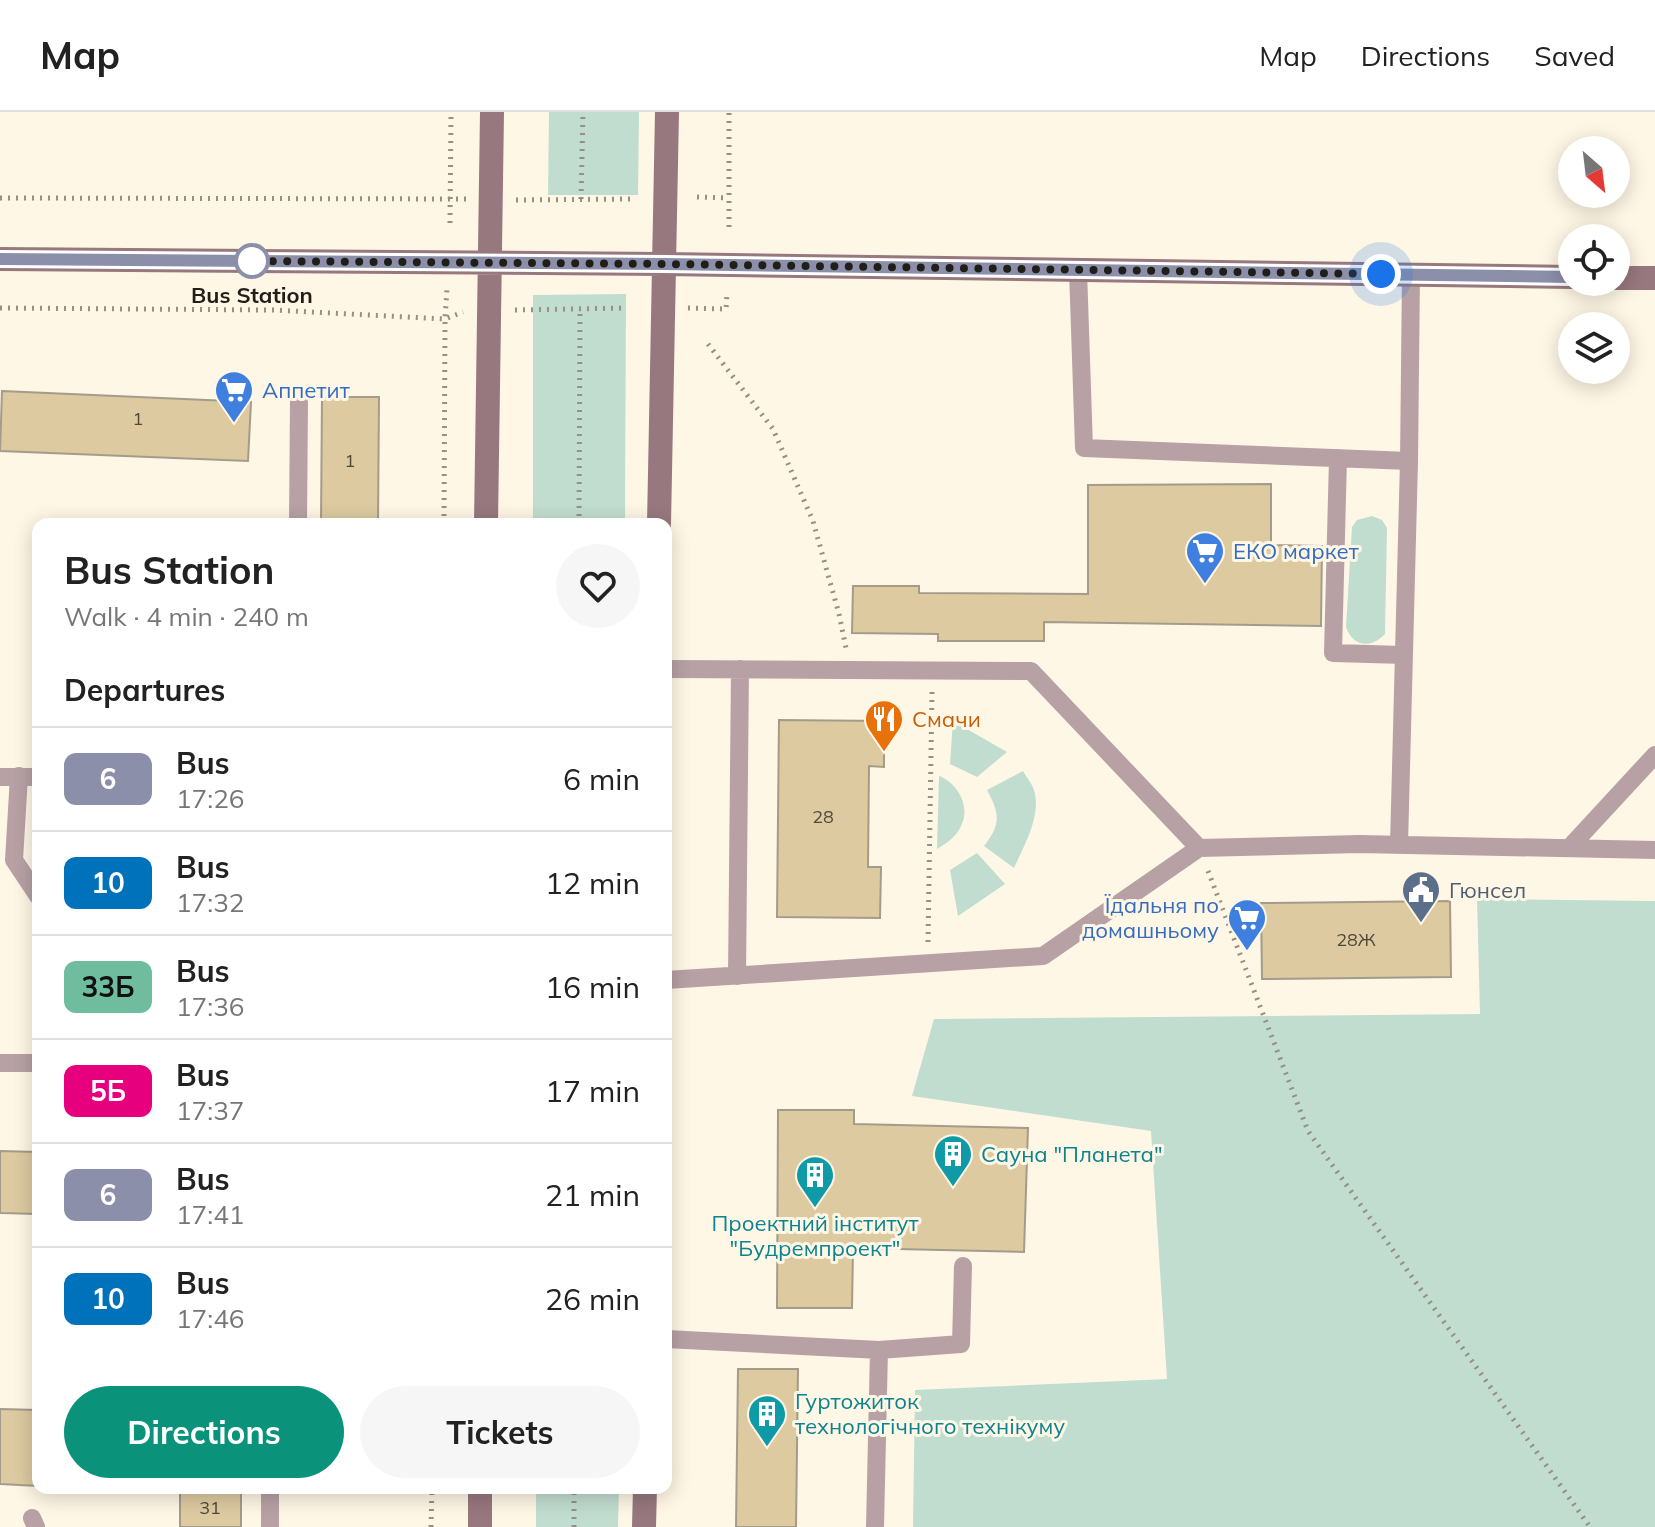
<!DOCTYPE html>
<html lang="en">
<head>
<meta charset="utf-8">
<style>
  body { margin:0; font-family:Mulish,sans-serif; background:#f6f6f6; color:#222; height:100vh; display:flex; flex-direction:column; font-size:30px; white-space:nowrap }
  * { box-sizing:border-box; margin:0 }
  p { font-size:26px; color:#767676 }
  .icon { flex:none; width:44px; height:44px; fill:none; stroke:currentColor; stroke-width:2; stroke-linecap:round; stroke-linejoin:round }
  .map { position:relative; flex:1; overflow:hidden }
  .sheet { position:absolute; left:32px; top:406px; width:640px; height:976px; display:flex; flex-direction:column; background:#fff; border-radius:16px; box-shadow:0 4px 20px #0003 }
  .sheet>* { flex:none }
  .badge { padding:0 16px; border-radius:12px; font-size:28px; line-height:52px }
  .needle { width:52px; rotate:152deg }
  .controls { position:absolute; left:1558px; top:24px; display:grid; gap:16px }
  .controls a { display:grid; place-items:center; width:72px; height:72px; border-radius:50%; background:#fff; box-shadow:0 4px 20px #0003; font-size:40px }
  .you { position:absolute; width:40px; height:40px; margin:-20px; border:6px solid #fff; border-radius:50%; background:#1a73e8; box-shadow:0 0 0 12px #1a73e833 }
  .map>.badge { position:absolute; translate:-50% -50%; box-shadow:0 0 0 4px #fff }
  h2 { padding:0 32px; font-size:30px; line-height:72px }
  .round { display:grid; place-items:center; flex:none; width:84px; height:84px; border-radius:42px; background:#f6f6f6 }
  .head { display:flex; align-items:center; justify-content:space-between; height:136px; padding:0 32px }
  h1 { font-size:38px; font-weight:700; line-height:60px }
  .cta { display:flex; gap:16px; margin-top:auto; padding:16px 32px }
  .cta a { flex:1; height:92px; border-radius:48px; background:#0a927b; color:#fff; font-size:32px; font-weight:700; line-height:92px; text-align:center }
  .cta a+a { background:#f6f6f6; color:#222 }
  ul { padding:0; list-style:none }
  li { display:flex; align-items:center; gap:24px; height:104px; padding:0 32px; border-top:2px solid #e0e0e0 }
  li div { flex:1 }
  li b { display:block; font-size:30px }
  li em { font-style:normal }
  li .badge { min-width:88px; font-weight:700; text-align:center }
  header { display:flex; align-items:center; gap:48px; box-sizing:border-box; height:112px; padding:0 40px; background:#fff; border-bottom:2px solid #e0e0e0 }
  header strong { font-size:38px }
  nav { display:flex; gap:44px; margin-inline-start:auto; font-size:28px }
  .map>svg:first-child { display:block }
  .green { fill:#c1ddcf }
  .building { fill:#ddcaa1; stroke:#a39c8b; stroke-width:2 }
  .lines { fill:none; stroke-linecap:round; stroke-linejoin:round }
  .path { stroke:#969084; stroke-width:5; stroke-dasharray:2 6; stroke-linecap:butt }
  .lane { stroke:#b7a1a5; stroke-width:18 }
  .secondary { stroke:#97787e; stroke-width:24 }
  .line-casing { stroke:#fff; stroke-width:18 }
  .line { stroke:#8c8faa; stroke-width:12 }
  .walk { stroke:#211e18; stroke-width:8; stroke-dasharray:0 14.4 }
  .stop-dot { fill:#fff; stroke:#8c8faa; stroke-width:4 }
  .labels { text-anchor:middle; stroke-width:6; stroke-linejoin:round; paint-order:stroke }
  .number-label { font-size:18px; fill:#50493a }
  .stop-label { font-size:22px; font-weight:bold; fill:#211e18; stroke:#fff7e5 }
  .shop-label { font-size:22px; fill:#366cbe; stroke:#fff7e5; text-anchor:start }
  .food-label { font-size:22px; fill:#c56008; stroke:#fff7e5; text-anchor:start }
  .service-label { font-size:22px; fill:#4e5e75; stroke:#fff7e5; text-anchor:start }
  .culture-label { font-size:22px; fill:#0d838f; stroke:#fff7e5; text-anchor:start }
</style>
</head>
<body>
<header>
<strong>Map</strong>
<nav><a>Map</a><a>Directions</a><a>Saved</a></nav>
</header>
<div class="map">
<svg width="1655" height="1415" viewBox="0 0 1655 1415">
  <rect width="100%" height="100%" fill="#fff7e5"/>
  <!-- green -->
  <path class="green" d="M 549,0 L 639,0 L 638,83 L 548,83 Z
    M 626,182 L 625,412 L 533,412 L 533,183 Z
    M 1372,404 L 1382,408 L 1387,416 L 1385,522 C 1371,537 1353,535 1346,515 L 1352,415 L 1357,408 Z
    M 953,609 L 1007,640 L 977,665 L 950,652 Z
    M 1023,659 C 1027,666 1034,674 1035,682 C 1040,706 1024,734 1014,756 L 984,734 C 1001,712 1000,702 987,678 Z
    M 939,664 C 958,671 971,695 961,714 C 956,725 947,731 937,737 Z
    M 977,741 L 1005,772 L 958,804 L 950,758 Z
    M 1477,787 L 1655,789 L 1655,1415 L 913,1415 L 915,1278 L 1167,1267 L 1151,1019 L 912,984 L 934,907 L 1480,902 Z
    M 536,1376 L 619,1376 L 618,1415 L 536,1415 Z"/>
  <!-- building -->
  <path class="building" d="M 2,279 L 251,290 L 248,349 L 0,339 Z
    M 322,285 L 379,285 L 378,412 L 321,412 Z
    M 1271,372 L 1271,433 L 1322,434 L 1321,514 L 1044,510 L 1044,529 L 938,529 L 938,522 L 852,521 L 853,474 L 919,474 L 919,481 L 1088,482 L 1088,373 Z
    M 779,608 L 884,609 L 884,655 L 869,654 L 868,755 L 881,755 L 880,806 L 777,805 Z
    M 1450,789 L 1451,865 L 1262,867 L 1261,791 Z
    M 778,998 L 854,998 L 854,1012 L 1028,1016 L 1024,1140 L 853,1136 L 852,1196 L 777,1196 Z
    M 0,1039 L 38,1040 L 38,1102 L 0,1101 Z
    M 738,1257 L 798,1257 L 796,1415 L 736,1415 Z
    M 0,1297 L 38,1298 L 38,1374 L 0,1372 Z
    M 180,1376 L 241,1376 L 241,1415 L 180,1415 Z"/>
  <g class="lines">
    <!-- path -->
    <path class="path" d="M 697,85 L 729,86
      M 0,86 L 467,87
      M 581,87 L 583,0
      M 516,88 L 634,87
      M 450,111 L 451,0
      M 729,115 L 729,0
      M 0,196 L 273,198 L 445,207 L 447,177
      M 688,196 L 726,197 L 727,181
      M 515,198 L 626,196
      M 708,232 L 773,317 L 813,409 L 839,502 L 846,536
      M 444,412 L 445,207 L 463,200
      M 579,412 L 580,198
      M 1208,759 L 1308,1019 L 1590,1415
      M 928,830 L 932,580
      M 431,1415 L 432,1376
      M 574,1415 L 574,1376"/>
    <!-- lane -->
    <path class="lane" d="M 1078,158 L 1084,336 L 1409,349 L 1411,163
      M 1338,346 L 1333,541 L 1404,543
      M 298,412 L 299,289
      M 666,557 L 1031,559 L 1199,736
      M 19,664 L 14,748 L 38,784
      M 0,665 L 38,665
      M 1399,733 L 1409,349
      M 1569,736 L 1655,643
      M 737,864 L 740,557
      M 666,868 L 1043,844 L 1199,736 L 1359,732 L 1655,738
      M 0,951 L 38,951
      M 666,1227 L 879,1238 L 961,1232 L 963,1154
      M 32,1406 L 36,1415
      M 270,1415 L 270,1376
      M 875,1415 L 879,1238"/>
    <!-- secondary -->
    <path class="secondary" d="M 0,147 L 665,152 L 1572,165
      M 1616,166 L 1655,166
      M 486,412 L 492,0
      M 659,412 L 667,0
      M 480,1415 L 480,1376
      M 644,1415 L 645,1376"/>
  </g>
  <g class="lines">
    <defs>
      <path id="line" d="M 0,147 L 665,152 L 1572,165"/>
    </defs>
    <!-- line casing -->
    <use href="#line" class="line-casing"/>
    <!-- line -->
    <use href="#line" class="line"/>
    <!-- walk -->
    <path class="walk" d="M 252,149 L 248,149 L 665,152 L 1381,162"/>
  </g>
  <!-- icons -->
  <defs>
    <symbol id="supermarket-pin" viewBox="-11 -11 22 30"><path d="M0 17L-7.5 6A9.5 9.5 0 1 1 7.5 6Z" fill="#3f7fe0" stroke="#fff7e5"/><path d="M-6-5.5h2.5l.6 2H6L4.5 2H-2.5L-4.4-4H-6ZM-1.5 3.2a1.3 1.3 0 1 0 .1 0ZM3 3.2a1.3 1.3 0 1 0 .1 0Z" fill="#fff"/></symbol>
    <symbol id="restaurant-pin" viewBox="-11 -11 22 30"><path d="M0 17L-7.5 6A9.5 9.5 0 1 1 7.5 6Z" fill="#e8710a" stroke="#fff7e5"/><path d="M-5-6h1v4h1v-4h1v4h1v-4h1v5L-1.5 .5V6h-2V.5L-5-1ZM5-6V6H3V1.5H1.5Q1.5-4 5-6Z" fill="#fff"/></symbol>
    <symbol id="civic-pin" viewBox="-11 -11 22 30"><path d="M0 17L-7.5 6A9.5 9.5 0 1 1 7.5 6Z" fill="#5c6f8a" stroke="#fff7e5"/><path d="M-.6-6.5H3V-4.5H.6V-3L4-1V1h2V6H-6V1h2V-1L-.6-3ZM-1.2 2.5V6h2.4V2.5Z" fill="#fff"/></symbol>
    <symbol id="building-pin" viewBox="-11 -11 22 30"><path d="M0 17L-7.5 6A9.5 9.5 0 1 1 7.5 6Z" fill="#0f9aa8" stroke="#fff7e5"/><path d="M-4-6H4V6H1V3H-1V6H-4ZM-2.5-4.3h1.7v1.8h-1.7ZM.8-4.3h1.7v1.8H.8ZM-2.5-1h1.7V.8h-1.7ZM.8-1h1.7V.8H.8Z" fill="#fff"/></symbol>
  </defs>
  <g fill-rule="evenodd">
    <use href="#supermarket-pin" x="212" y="256" width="44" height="60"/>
    <use href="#supermarket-pin" x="1183" y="417" width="44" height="60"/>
    <use href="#restaurant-pin" x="862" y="585" width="44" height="60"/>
    <use href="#civic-pin" x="1399" y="756" width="44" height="60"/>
    <use href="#supermarket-pin" x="1225" y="784" width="44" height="60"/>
    <use href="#building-pin" x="931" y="1020" width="44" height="60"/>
    <use href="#building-pin" x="793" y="1041" width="44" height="60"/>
    <use href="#building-pin" x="745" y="1280" width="44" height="60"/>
  </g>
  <!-- markers -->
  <circle class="stop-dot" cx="252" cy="149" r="16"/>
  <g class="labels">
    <!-- number labels -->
    <g class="number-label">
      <text x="138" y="313">1</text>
      <text x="350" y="355">1</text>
      <text x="823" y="711">28</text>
      <text x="1356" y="834">28Ж</text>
      <text x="210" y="1402">31</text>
    </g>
    <!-- stop labels -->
    <g class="stop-label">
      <text x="252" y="191">Bus Station</text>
    </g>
    <!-- shop labels -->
    <g class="shop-label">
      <text x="262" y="286">Аппетит</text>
      <text x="1233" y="447">ЕКО маркет</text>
      <text x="1219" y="801" text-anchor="end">Їдальня по<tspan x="1219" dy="25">домашньому</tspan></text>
    </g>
    <!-- food labels -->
    <g class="food-label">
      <text x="912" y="615">Смачи</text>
    </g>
    <!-- service labels -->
    <g class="service-label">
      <text x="1449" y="786">Гюнсел</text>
    </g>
    <!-- culture labels -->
    <g class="culture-label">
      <text x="981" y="1050">Сауна "Планета"</text>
      <text x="815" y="1119" text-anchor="middle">Проектний інститут<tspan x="815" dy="25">"Будремпроект"</tspan></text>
      <text x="795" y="1297">Гуртожиток<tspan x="795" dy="25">технологічного технікуму</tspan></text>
    </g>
  </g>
</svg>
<div class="controls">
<a><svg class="needle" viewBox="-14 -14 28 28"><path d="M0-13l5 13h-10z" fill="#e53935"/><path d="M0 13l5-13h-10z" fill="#767676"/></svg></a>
<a><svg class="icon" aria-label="locate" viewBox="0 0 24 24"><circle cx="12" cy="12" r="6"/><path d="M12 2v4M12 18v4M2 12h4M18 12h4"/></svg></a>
<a><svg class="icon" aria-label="layers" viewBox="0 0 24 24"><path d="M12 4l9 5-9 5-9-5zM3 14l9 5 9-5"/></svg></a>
</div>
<div class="you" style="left:1381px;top:162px"></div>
<section class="sheet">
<div class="head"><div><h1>Bus Station</h1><p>Walk · 4 min · 240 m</p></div><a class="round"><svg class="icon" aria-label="heart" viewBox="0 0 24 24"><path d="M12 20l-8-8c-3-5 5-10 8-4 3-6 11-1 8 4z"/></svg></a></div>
<h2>Departures</h2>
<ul>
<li><span class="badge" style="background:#8c8faa;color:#fff">6</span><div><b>Bus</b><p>17:26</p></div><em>6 min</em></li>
<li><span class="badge" style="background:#0072bc;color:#fff">10</span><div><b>Bus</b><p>17:32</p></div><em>12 min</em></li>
<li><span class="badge" style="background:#70bc9f;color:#111">33Б</span><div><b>Bus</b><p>17:36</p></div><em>16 min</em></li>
<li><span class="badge" style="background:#e6007e;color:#fff">5Б</span><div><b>Bus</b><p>17:37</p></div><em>17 min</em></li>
<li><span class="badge" style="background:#8c8faa;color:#fff">6</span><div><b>Bus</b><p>17:41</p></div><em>21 min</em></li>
<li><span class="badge" style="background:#0072bc;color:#fff">10</span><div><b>Bus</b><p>17:46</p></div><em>26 min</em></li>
</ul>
<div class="cta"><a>Directions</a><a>Tickets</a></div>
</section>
</div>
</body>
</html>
